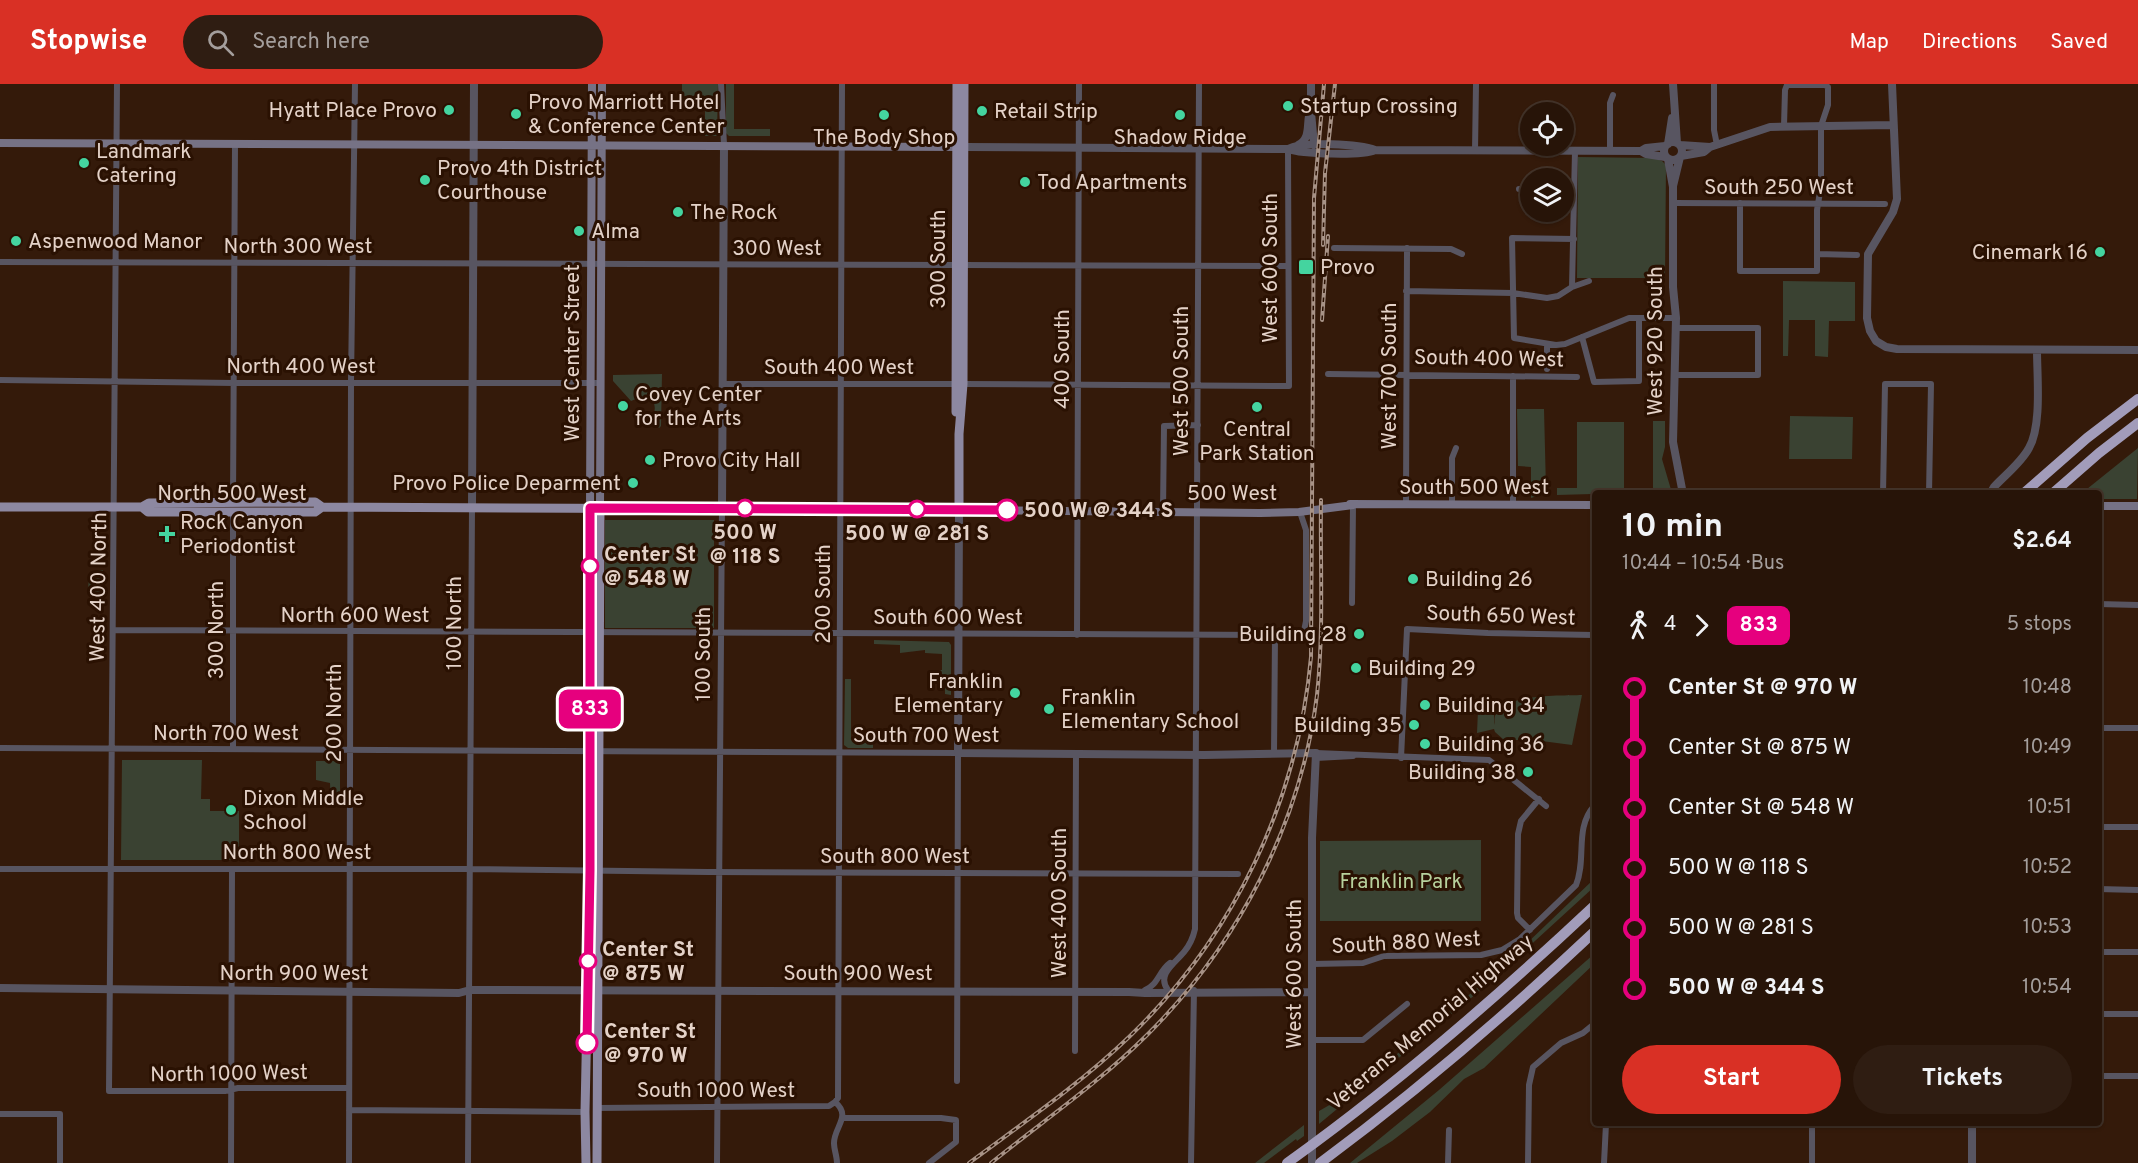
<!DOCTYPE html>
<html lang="en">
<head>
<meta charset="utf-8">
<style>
  body { margin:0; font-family:Overpass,sans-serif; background:#2f1d12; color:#f1f3f6; height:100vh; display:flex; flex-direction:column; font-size:22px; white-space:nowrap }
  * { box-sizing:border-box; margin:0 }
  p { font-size:20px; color:#a49e9c }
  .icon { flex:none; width:33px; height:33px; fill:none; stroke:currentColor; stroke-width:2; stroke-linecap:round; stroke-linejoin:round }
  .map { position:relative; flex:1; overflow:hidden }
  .panel { position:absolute; left:1592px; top:406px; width:510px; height:636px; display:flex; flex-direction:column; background:#271408; border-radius:6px; box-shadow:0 2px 4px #0004,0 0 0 2px #433329 }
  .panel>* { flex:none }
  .badge { padding:0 12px; border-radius:9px; font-size:21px; line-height:39px }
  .fabs { position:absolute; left:1520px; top:18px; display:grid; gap:12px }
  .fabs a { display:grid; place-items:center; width:54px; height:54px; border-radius:50%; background:#271408; box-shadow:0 2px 4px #0004,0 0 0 2px #433329; font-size:30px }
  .map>.badge { position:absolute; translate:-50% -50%; box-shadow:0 0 0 3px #fff }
  .legs { display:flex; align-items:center; gap:9px; height:66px; padding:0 30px; font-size:20px }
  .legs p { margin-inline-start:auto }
  .overview { display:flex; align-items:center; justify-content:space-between; height:102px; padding:0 30px }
  h1 { font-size:33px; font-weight:700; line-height:45px }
  .primary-button { display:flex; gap:12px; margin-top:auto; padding:12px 30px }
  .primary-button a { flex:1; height:69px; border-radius:36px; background:#d93025; color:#fff; font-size:24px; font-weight:700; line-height:69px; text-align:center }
  .primary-button a+a { background:#2f1d12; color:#f1f3f6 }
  ul { padding:0 30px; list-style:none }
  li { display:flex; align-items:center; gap:21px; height:60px; font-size:22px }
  li i { display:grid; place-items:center; width:9px; height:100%; margin:0 8px; background:currentColor }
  li i::after { content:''; width:15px; height:15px; margin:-8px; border:4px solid; border-radius:50%; background:#271408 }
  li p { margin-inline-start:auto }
  li:first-child i { background:linear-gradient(#0000 50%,currentColor 0) }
  li:last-child i { background:linear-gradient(currentColor 50%,#0000 0) }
  header { display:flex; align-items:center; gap:36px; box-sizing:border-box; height:84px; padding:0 30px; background:#d93025; color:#fff }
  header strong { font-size:28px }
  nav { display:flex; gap:33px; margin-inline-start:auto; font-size:21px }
  .search { width:420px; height:54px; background:#2f1d12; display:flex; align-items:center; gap:15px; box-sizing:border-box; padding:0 21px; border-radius:33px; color:#a49e9c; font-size:22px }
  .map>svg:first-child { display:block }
  .green { fill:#3a4232 }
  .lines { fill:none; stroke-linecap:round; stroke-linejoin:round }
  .minor { stroke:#585561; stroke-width:6 }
  .tertiary { stroke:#585561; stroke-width:8 }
  .secondary { stroke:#767285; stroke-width:8 }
  .primary { stroke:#8d88a1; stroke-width:9 }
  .motorway { stroke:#a29cba; stroke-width:10 }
  .rail-casing { stroke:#a79286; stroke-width:4 }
  .rail { stroke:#2a1102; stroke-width:1.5; stroke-dasharray:4.5; stroke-linecap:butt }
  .line-1-casing { stroke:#fff; stroke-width:14 }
  .line-1 { stroke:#e6007e; stroke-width:9 }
  .poi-dot { fill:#44d49f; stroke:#2a1102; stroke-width:2 }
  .stop-1-dot { fill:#fff; stroke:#e6007e; stroke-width:3 }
  .labels { text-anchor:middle; stroke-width:6; stroke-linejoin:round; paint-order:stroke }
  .poi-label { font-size:21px; fill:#e4d2c8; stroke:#2a1102; text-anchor:start }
  .street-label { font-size:21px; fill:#e4d2c8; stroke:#2a1102 }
  .stop-label { font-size:21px; font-weight:bold; fill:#e4d2c8; stroke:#2a1102; text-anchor:start }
  .park-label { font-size:21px; fill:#b7d19d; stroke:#2a1102 }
</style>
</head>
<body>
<header>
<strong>Stopwise</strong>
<div class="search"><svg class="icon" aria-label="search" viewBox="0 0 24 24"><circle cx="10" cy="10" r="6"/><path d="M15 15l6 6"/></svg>Search here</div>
<nav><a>Map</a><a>Directions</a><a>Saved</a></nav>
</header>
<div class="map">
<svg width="2138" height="1079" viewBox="0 0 2138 1079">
  <rect width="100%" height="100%" fill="#341a0a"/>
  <!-- green -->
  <path class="green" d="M 682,0 L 718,0 L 717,52 L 705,52 L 705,12 L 682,12 Z
    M 726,0 L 734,0 L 734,45 L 770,45 L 770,52 L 729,52 L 726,49 Z
    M 1578,73 L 1654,74 L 1662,77 L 1666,81 L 1665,194 L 1577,194 Z
    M 1783,197 L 1855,198 L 1855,237 L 1829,237 L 1828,273 L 1815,272 L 1815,236 L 1789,236 L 1788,272 L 1783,272 Z
    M 662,290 L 661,342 L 659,344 L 651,337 C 656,328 657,318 648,312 L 643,317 L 636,315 L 631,317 L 613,297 L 613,291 Z
    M 1517,325 L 1544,325 L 1546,405 L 1550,405 L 1550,411 L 1540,411 L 1531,414 L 1531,383 L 1518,382 Z
    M 1790,332 L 1853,333 L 1852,375 L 1789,375 Z
    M 1653,337 L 1665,337 L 1665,363 L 1662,375 L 1672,409 L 1635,409 L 1635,407 L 1653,407 Z
    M 1577,338 L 1624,338 L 1624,406 L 1628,407 L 1628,409 L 1557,411 L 1557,404 L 1577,404 Z
    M 2138,364 L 2137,415 L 2099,415 L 2098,410 L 2082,409 Z
    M 605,436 L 714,436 L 714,544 L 605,544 Z
    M 98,486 L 103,486 L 103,523 L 99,523 L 88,506 L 89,493 Z
    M 874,556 L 949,558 L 951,561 L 951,611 L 945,610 L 945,598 L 936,598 L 936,594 L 939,594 L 939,586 L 942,586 L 942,570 L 925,569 L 925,566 L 900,569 L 900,561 L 874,560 Z
    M 845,595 L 851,595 L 851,654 L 873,655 L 873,664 L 848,664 L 844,661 Z
    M 1582,611 L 1572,661 L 1534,656 L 1504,656 L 1495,648 L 1494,645 L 1477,649 L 1478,626 L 1494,626 L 1494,641 C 1495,638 1494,635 1495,632 C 1503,609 1562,612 1582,611 Z
    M 122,676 L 202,676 L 201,715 L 210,715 L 210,727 L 239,727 L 239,776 L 121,776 Z
    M 316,677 L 340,677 L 340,722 L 331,722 L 330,699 L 316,696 Z
    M 1481,756 L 1481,837 L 1320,837 L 1320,757 Z
    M 1594,795 L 1594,803 L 1488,900 L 1319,1040 L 1319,1027 L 1347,1011 L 1470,910 L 1524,862 Z
    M 1594,870 L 1594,880 L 1484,984 L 1464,995 L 1430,1028 L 1392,1057 L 1357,1079 L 1350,1079 L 1439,1006 Z
    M 1304,1041 L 1304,1052 L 1297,1057 L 1296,1055 L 1264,1079 L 1255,1079 Z"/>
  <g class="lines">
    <!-- minor -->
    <path class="minor" d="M 117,0 L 109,1007 L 225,1007 L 238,1004 L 349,1004
      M 721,0 L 724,61
      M 1714,0 L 1714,46 L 1717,61
      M 1475,67 L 1476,0
      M 1610,67 L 1610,19 L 1613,11
      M 1563,104 L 1574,104
      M 1519,105 L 1530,105
      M 1673,119 L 1885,120
      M 1740,119 L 1740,187 L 1817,187 L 1817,126 L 1821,102 L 1821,42 L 1828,21 L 1828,3 L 1825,1 L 1787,1 L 1785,6 L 1784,42
      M 1574,155 L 1512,154 L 1514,254 L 1556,261 L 1565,260 L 1629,234 L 1676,234
      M 1334,164 L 1451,165 L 1462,170
      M 1817,170 L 1857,171
      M 0,178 L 957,181
      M 963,181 L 1288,182
      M 1572,203 L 1589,197
      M 1406,207 L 1513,209 L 1547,214 L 1558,212 L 1572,203 L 1575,67
      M 1582,253 L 1594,298 L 1639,297 L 1639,234
      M 1547,260 L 1547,285
      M 1328,290 L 1577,293
      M 1675,291 L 1758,291 L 1758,244 L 1676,244
      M 1513,292 L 1513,421
      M 0,296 L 234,299 L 601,299
      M 722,300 L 956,300
      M 963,300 L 1289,302 L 1288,65
      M 1883,410 L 1885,300 L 1931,300 L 1929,410
      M 233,418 L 235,60
      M 1406,421 L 1407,164
      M 1452,421 L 1452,374 L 1456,364
      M 1163,427 L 1164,342 L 1198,341
      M 1352,519 L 1353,421
      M 2098,520 L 2138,521
      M 114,546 L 1299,551 L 1304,547 L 1306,537 L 1306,446 L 1300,428
      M 1077,551 L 1079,0
      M 2098,644 L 2138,644
      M 0,664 L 958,669 L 957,997
      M 233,665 L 233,428
      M 1274,669 L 1275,551
      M 1316,669 L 1489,676 L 1546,722
      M 1316,674 L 1353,672
      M 1401,674 L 1407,545 L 1488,549 L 1594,551
      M 2098,743 L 2138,743
      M 0,785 L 470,785 L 708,788 L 1238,790
      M 2098,805 L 2138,806
      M 1530,846 L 1518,834 L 1517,829 L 1518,750 L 1521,737 L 1539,715
      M 2098,868 L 2138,868
      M 1312,880 L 1363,879 L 1384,872 L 1481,871 L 1502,866 L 1520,855 L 1576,801 C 1587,774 1574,745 1594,722
      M 1145,906 C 1158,901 1159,887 1170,879
      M 1168,906 C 1156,891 1175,879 1184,868 C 1190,861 1193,854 1195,845 L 1199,0
      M 2098,930 L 2138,930
      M 1312,956 L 1363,956 L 1407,920
      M 1075,967 L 1076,670
      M 2098,992 L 2138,992
      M 835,1018 L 838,1014 L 842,0
      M 835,1018 C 852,1032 834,1043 834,1059 C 834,1066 837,1072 837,1079
      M 596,1024 L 829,1022 L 835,1018
      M 349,1026 L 585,1028
      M 0,1030 L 60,1030 L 60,1079
      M 843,1034 L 941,1034 L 956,1036 L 956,1058 L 929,1079
      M 231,1079 L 232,785
      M 349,1079 L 351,298 L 355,0
      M 468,1079 L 472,423
      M 717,1079 L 722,424
      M 1191,1079 L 1194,906
      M 1448,1079 L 1449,1046
      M 1528,1079 L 1529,1001 L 1533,983 L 1561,959 L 1583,949 L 1594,940
      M 1604,1079 L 1606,1040
      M 1812,1079 L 1812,1040"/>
    <!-- tertiary -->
    <path class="tertiary" d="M 1311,0 L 1311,28 L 1314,61
      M 1673,0 L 1677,59
      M 1892,0 L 1897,115 L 1893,128 L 1868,170 L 1867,234 L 1870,247 L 1876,257 L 1886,263 L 1897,265 L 2138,266
      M1664 67a9 9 0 1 1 18 0a9 9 0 1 1-18 0Z
      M 1668,60 L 1672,34
      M 1298,61 C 1310,55 1307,43 1309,32
      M 1680,61 L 1710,63
      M 964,63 L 1288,65 C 1302,70 1362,72 1375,66 L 1641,67 L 1646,64 L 1665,62
      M 1288,65 C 1302,57 1360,60 1375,66
      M 1641,67 L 1646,70 L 1665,73
      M 1681,72 L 1704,68 L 1710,63 L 1770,43 L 1893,41
      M 1668,75 L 1673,103 L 1673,203 L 1676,234 L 1673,358 L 1683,410
      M 1673,102 L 1680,73
      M 1990,410 L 1994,403 C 2005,391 2021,379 2029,364 C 2042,341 2037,293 2037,266
      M 472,423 L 474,0
      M 722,424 L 724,61
      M 959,426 L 958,669 L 1204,671 L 1316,669 L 1312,754 L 1312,1079
      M 0,904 L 459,909 L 470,906 L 1129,908 L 1145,909 L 1312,908
      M 1972,1040 L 1972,1079"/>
    <!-- secondary -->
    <path class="secondary" d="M 0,59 L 963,63
      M 1350,420 L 1594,421
      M 2098,422 L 2138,422
      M 590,424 L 592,0
      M 600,424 L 602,0
      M 959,426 L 1260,429 L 1299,428 L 1353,421"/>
    <!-- primary -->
    <path class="primary" d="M 956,328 L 957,0
      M 0,423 L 142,423 L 149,419 L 315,418 L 322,423 L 959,426 L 959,350 L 963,300 L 964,0
      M 142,423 L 148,428 L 315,428 L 322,423
      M 586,1079 L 585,1028 L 590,786 L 590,424
      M 597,1079 L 600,424"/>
    <!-- motorway -->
    <path class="motorway" d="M 2023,410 L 2087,354 L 2138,315
      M 2052,410 L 2099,369 L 2138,339
      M 1287,1079 C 1395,1002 1497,913 1594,822
      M 1320,1079 C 1416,1008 1507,930 1594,848"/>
    <defs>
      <path id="rail" d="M 1323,161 L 1325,89 L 1335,0
        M 1322,236 L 1328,152
        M 969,1079 C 1023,1039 1080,1000 1129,953 C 1234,852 1298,717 1311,573 L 1314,114 L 1324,0
        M 991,1079 C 1043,1037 1100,998 1148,950 C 1239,859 1301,739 1317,611 C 1324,546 1320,481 1321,416"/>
    </defs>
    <!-- rail casing -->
    <use href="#rail" class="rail-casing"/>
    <!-- rail -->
    <use href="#rail" class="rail"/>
  </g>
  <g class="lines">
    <defs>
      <path id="line-1" d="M 587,959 L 590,786 L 590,424 L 1007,426"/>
    </defs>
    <!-- line-1 casing -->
    <use href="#line-1" class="line-1-casing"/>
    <!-- line-1 -->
    <use href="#line-1" class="line-1"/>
  </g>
  <!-- markers -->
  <g class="poi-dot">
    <circle cx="1288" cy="22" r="6"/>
    <circle cx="449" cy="26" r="6"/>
    <circle cx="982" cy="27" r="6"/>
    <circle cx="516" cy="30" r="6"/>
    <circle cx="884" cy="31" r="6"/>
    <circle cx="1180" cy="31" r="6"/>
    <circle cx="84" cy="79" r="6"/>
    <circle cx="425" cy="96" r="6"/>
    <circle cx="1025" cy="98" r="6"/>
    <circle cx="678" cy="128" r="6"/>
    <circle cx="579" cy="147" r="6"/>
    <circle cx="16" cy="157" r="6"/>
    <circle cx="2100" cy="168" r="6"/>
    <rect x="1298" y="175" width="16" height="16" rx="3"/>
    <circle cx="623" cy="322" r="6"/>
    <circle cx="1257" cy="323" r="6"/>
    <circle cx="650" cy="376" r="6"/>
    <circle cx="633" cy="399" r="6"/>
    <path d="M164 441h6v6h6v6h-6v6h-6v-6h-6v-6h6z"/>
    <circle cx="1413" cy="495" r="6"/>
    <circle cx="1359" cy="550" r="6"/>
    <circle cx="1356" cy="584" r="6"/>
    <circle cx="1015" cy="609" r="6"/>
    <circle cx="1425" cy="621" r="6"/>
    <circle cx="1049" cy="625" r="6"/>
    <circle cx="1414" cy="641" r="6"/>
    <circle cx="1425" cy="660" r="6"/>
    <circle cx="1528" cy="688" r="6"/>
    <circle cx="231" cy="726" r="6"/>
  </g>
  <g class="stop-1-dot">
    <circle cx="745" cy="424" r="8"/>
    <circle cx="917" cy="425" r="8"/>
    <circle cx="1007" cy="426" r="10"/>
    <circle cx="590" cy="482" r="8"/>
    <circle cx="588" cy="877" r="8"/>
    <circle cx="587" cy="959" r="10"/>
  </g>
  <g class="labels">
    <!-- poi labels -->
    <g class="poi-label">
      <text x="528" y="25">Provo Marriott Hotel<tspan x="528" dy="24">&amp; Conference Center</tspan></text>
      <text x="1300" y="29">Startup Crossing</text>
      <text x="437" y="33" text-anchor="end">Hyatt Place Provo</text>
      <text x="994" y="34">Retail Strip</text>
      <text x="884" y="60" text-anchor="middle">The Body Shop</text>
      <text x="1180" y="60" text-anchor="middle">Shadow Ridge</text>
      <text x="96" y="74">Landmark<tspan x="96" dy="24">Catering</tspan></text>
      <text x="437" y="91">Provo 4th District<tspan x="437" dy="24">Courthouse</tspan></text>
      <text x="1037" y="105">Tod Apartments</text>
      <text x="690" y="135">The Rock</text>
      <text x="591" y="154">Alma</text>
      <text x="28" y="164">Aspenwood Manor</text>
      <text x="2088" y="175" text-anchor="end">Cinemark 16</text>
      <text x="1320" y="190">Provo</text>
      <text x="635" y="317">Covey Center<tspan x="635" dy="24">for the Arts</tspan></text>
      <text x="1257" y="352" text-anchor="middle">Central<tspan x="1257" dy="24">Park Station</tspan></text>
      <text x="662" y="383">Provo City Hall</text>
      <text x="621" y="406" text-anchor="end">Provo Police Deparment</text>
      <text x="180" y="445">Rock Canyon<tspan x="180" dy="24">Periodontist</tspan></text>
      <text x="1425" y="502">Building 26</text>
      <text x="1347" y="557" text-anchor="end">Building 28</text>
      <text x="1368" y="591">Building 29</text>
      <text x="1003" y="604" text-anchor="end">Franklin<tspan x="1003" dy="24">Elementary</tspan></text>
      <text x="1061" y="620">Franklin<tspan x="1061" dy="24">Elementary School</tspan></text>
      <text x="1437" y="628">Building 34</text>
      <text x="1402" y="648" text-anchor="end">Building 35</text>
      <text x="1437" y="667">Building 36</text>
      <text x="1516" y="695" text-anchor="end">Building 38</text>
      <text x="243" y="721">Dixon Middle<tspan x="243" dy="24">School</tspan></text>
    </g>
    <!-- street labels -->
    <g class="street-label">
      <text x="1779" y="110">South 250 West</text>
      <text x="298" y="169">North 300 West</text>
      <text x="777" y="171">300 West</text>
      <text transform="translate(938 175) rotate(-90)" y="7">300 South</text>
      <text transform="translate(1270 184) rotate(-90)" y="7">West 600 South</text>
      <text transform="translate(1655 257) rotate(-90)" y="7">West 920 South</text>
      <text transform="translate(572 269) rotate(-90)" y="7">West Center Street</text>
      <text transform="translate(1489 274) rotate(1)" y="7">South 400 West</text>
      <text transform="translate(1062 275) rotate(-90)" y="7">400 South</text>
      <text x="301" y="289">North 400 West</text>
      <text x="839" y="290">South 400 West</text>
      <text transform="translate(1389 292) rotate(-90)" y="7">West 700 South</text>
      <text transform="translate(1181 297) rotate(-90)" y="7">West 500 South</text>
      <text x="1474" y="410">South 500 West</text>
      <text x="232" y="416">North 500 West</text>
      <text x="1232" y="416">500 West</text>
      <text transform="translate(98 503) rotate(-89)" y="7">West 400 North</text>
      <text transform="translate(823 510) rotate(-90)" y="7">200 South</text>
      <text x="355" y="538">North 600 West</text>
      <text transform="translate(1501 531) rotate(2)" y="7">South 650 West</text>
      <text x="948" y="540">South 600 West</text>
      <text transform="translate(454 539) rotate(-90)" y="7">100 North</text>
      <text transform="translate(216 546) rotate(-90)" y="7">300 North</text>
      <text transform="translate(703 570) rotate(-90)" y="7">100 South</text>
      <text transform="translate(334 629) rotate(-90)" y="7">200 North</text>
      <text x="226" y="656">North 700 West</text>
      <text x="926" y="658">South 700 West</text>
      <text x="297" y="775">North 800 West</text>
      <text x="895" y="779">South 800 West</text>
      <text transform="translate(1059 819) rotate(-90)" y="7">West 400 South</text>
      <text transform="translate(1406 858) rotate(-3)" y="7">South 880 West</text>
      <text x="294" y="896">North 900 West</text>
      <text x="858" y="896">South 900 West</text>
      <text transform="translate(1294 890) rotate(-90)" y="7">West 600 South</text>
      <text transform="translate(1430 938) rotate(-40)" y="7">Veterans Memorial Highway</text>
      <text transform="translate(229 989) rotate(-1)" y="7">North 1000 West</text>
      <text x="716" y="1013">South 1000 West</text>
    </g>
    <!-- stop labels -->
    <g class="stop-label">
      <text x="1024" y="433">500 W @ 344 S</text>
      <text x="745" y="455" text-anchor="middle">500 W<tspan x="745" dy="24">@ 118 S</tspan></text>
      <text x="917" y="456" text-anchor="middle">500 W @ 281 S</text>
      <text x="604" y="477">Center St<tspan x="604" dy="24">@ 548 W</tspan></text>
      <text x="602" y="872">Center St<tspan x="602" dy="24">@ 875 W</tspan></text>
      <text x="604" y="954">Center St<tspan x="604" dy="24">@ 970 W</tspan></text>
    </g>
    <!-- park labels -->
    <g class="park-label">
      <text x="1401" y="804">Franklin Park</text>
    </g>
  </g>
</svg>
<div class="fabs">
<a><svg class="icon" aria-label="locate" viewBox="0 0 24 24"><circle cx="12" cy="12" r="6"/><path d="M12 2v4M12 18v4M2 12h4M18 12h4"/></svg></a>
<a><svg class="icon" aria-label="layers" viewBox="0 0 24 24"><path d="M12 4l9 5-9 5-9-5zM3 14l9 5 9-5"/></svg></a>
</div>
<b class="badge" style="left:590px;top:625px;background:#e6007e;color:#fff">833</b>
<section class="panel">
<div class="overview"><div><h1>10 min</h1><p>10:44 – 10:54 · Bus</p></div><b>$2.64</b></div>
<div class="legs"><svg class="icon" aria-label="walk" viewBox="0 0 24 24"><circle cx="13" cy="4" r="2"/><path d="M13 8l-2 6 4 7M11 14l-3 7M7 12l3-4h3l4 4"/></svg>4<svg class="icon" aria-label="forward" viewBox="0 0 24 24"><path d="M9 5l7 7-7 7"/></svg><b class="badge" style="background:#e6007e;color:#fff">833</b><p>5 stops</p></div>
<ul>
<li><i style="color:#e6007e"></i><b>Center St @ 970 W</b><p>10:48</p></li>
<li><i style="color:#e6007e"></i><span>Center St @ 875 W</span><p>10:49</p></li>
<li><i style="color:#e6007e"></i><span>Center St @ 548 W</span><p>10:51</p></li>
<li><i style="color:#e6007e"></i><span>500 W @ 118 S</span><p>10:52</p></li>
<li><i style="color:#e6007e"></i><span>500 W @ 281 S</span><p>10:53</p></li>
<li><i style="color:#e6007e"></i><b>500 W @ 344 S</b><p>10:54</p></li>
</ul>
<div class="primary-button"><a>Start</a><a>Tickets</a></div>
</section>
</div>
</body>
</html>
